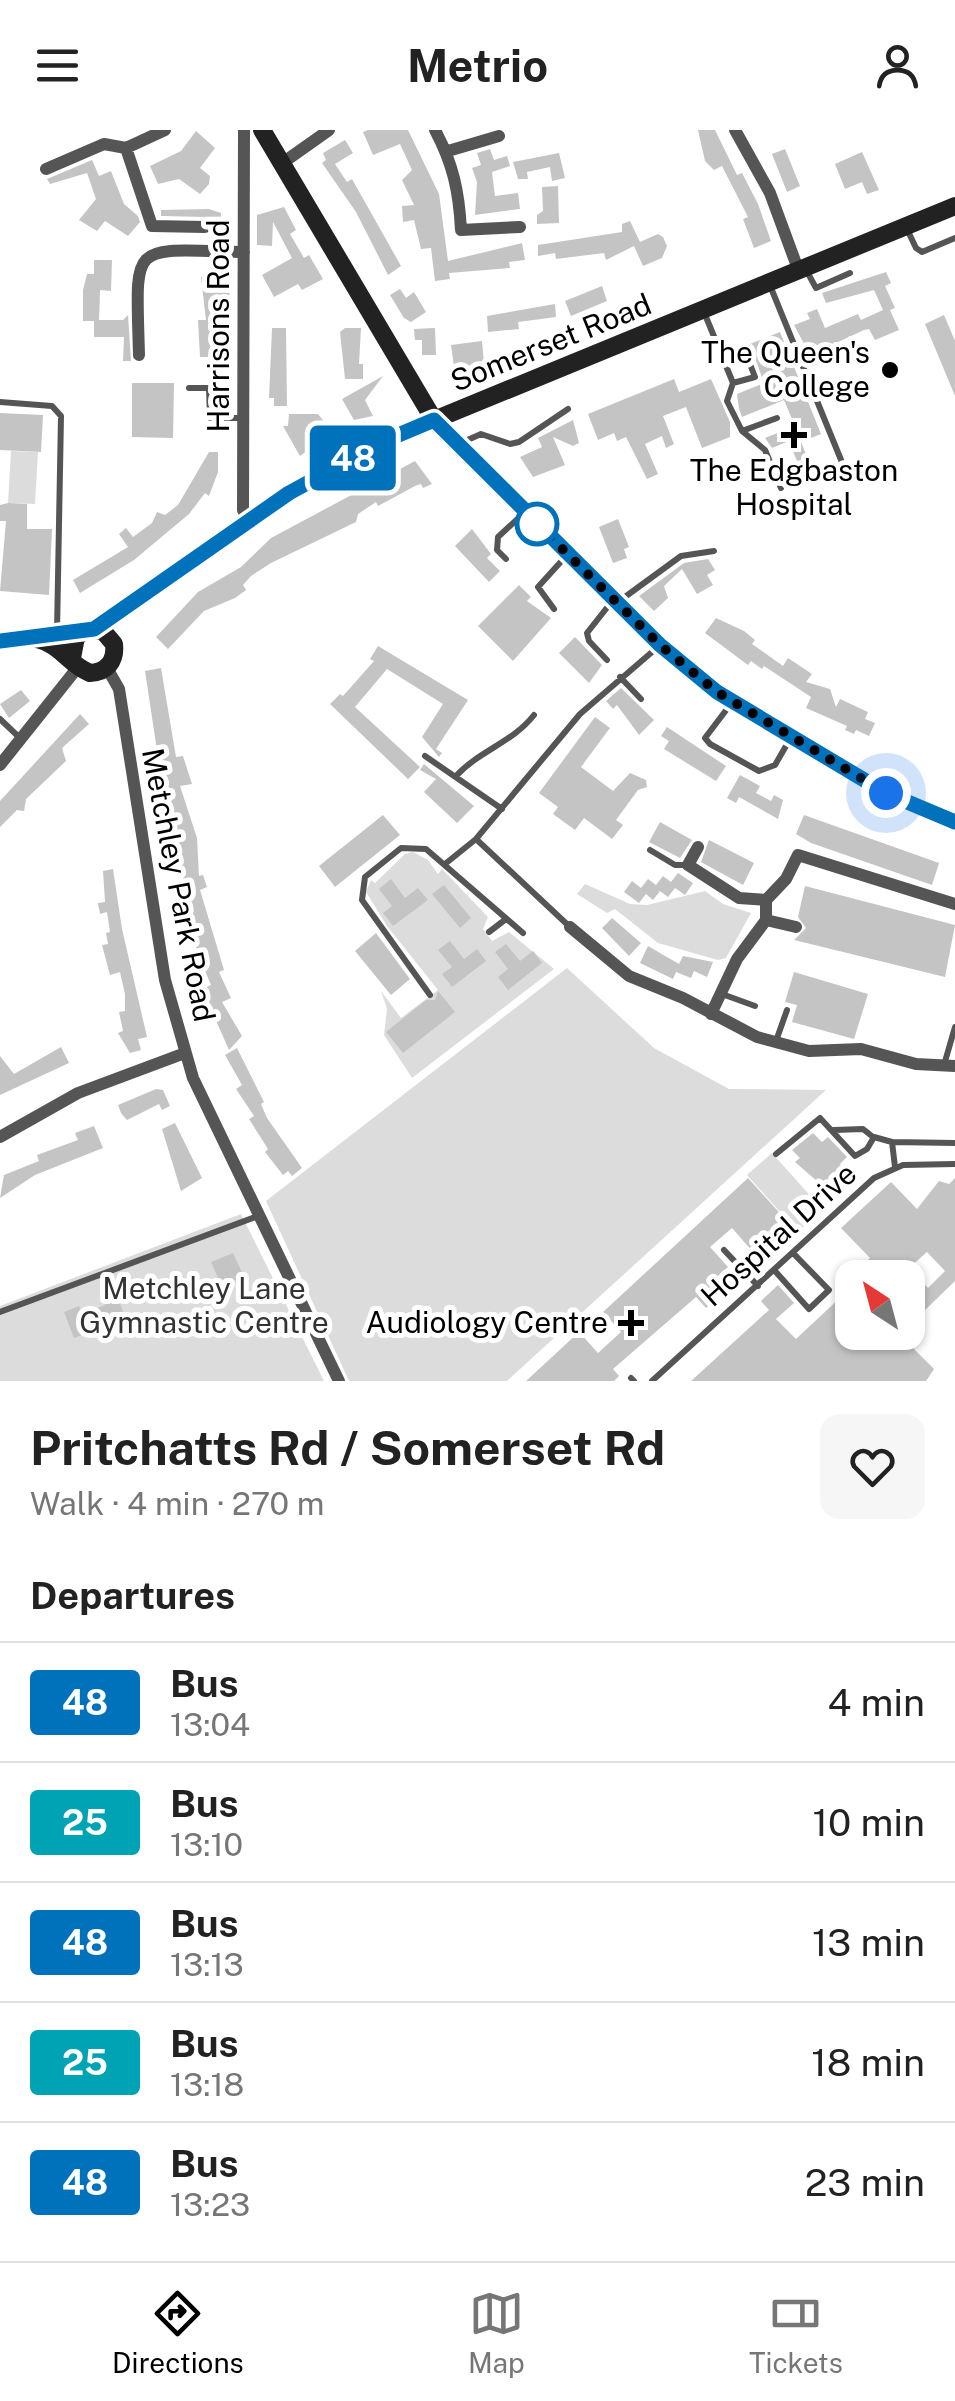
<!DOCTYPE html>
<html lang="en">
<head>
<meta charset="utf-8">
<style>
  body { margin:0; font-family:"Public Sans",sans-serif; background:#f6f6f6; color:#222; height:100vh; display:flex; flex-direction:column; font-size:38px; white-space:nowrap }
  * { box-sizing:border-box; margin:0 }
  p { font-size:32px; color:#767676 }
  .icon { flex:none; width:55px; height:55px; fill:none; stroke:currentColor; stroke-width:2; stroke-linecap:round; stroke-linejoin:round }
  .map { position:relative; height:1251px; overflow:hidden }
  .sheet { display:flex; flex-direction:column; background:#fff; flex:1 }
  .sheet>* { flex:none }
  .badge { padding:0 20px; border-radius:8px; font-size:35px; line-height:65px }
  .needle { width:65px; rotate:324deg }
  .tools { position:absolute; left:835px; top:1130px; display:grid; gap:20px }
  .tools a { display:grid; place-items:center; width:90px; height:90px; border-radius:20px; background:#fff; box-shadow:0 2px 8px #0004; font-size:50px }
  .you { position:absolute; width:50px; height:50px; margin:-25px; border:8px solid #fff; border-radius:50%; background:#1a73e8; box-shadow:0 0 0 15px #1a73e833 }
  .map>.badge { position:absolute; translate:-50% -50%; box-shadow:0 0 0 5px #fff }
  h2 { padding:0 30px; font-size:38px; line-height:90px }
  .round { display:grid; place-items:center; flex:none; width:105px; height:105px; border-radius:20px; background:#f6f6f6 }
  .head { display:flex; align-items:center; justify-content:space-between; height:170px; padding:0 30px }
  h1 { font-size:48px; font-weight:700; line-height:75px }
  ul { padding:0; list-style:none }
  li { display:flex; align-items:center; gap:30px; height:120px; padding:0 30px; border-top:2px solid #e0e0e0 }
  li div { flex:1 }
  li b { display:block; font-size:38px }
  li em { font-style:normal }
  li .badge { min-width:110px; font-weight:700; text-align:center }
  header { display:flex; justify-content:space-between; align-items:center; height:130px; padding:0 30px; background:#fff; font-size:45px; font-weight:700 }
  .tabs { display:flex; justify-content:space-around; align-items:center; height:140px; border-top:2px solid #e0e0e0; background:#fff; font-size:28px; color:#767676 }
  .tabs a { display:grid; justify-items:center; gap:5px }
  .tabs .active { color:#000 }
  .map>svg:first-child { display:block }
  .green { fill:#dcdcdc }
  .building { fill:#c4c4c4; fill-rule:evenodd }
  .lines { fill:none; stroke-linecap:round; stroke-linejoin:round }
  .lane { stroke:#555; stroke-width:6 }
  .street { stroke:#555; stroke-width:12 }
  .secondary { stroke:#222; stroke-width:18 }
  .line-casing { stroke:#fff; stroke-width:22 }
  .line { stroke:#0072bc; stroke-width:15 }
  .walk { stroke:#000; stroke-width:10; stroke-dasharray:0 18 }
  .poi-dot { fill:#000; stroke:#fff; stroke-width:4 }
  .stop-dot { fill:#fff; stroke:#0072bc; stroke-width:5 }
  .labels { text-anchor:middle; stroke-width:10; stroke-linejoin:round; paint-order:stroke }
  .street-label { font-size:30px; fill:#000; stroke:#fff }
  .poi-label { font-size:30px; fill:#000; stroke:#fff; text-anchor:end }
  .park-label { font-size:30px; fill:#333; stroke:#fff }
</style>
</head>
<body>
<header><svg class="icon" aria-label="menu" viewBox="0 0 24 24"><path d="M4 6h16M4 12h16M4 18h16"/></svg>Metrio<svg class="icon" aria-label="person" viewBox="0 0 24 24"><circle cx="12" cy="8" r="4"/><path d="M4 21q1-7 8-7t8 7"/></svg></header>
<div class="map">
<svg width="955" height="1251" viewBox="0 0 955 1251">
  <rect width="100%" height="100%" fill="#fff"/>
  <!-- green -->
  <path class="green" d="M 11,321 L 38,322 L 35,374 L 8,373 Z
    M 413,722 L 428,730 L 438,744 L 442,739 L 488,787 L 483,799 L 492,811 L 509,802 L 554,839 L 412,948 L 384,905 L 387,879 L 381,861 L 401,888 L 438,860 L 387,796 L 366,762 L 371,750 L 375,753 L 405,724 Z
    M 585,754 L 630,774 L 647,775 L 705,761 L 723,774 L 751,783 L 726,828 L 718,830 L 658,813 L 615,779 L 607,783 L 577,764 Z
    M 567,838 L 654,918 L 729,959 L 826,960 L 507,1251 L 349,1251 L 266,1071 Z
    M 772,1023 L 823,1080 L 798,1102 L 747,1045 Z
    M 241,1084 L 324,1251 L 0,1251 L 0,1176 Z"/>
  <!-- building -->
  <path class="building" d="M 368,0 L 408,0 L 439,64 L 448,131 L 522,113 L 525,130 L 509,132 L 510,138 L 449,143 L 450,149 L 435,151 L 431,118 L 421,119 L 414,90 L 403,92 L 402,76 L 414,75 L 402,50 L 412,40 L 400,14 L 373,25 L 363,2 Z
    M 698,0 L 715,0 L 737,45 L 742,43 L 758,74 L 771,111 L 754,118 L 743,89 L 748,87 L 722,36 L 714,40 L 705,31 Z
    M 196,1 L 215,18 L 200,38 L 210,46 L 209,54 L 200,64 L 179,49 L 158,54 L 150,36 L 181,21 Z
    M 345,10 L 353,23 L 335,34 L 347,52 L 352,49 L 401,136 L 388,145 L 356,82 L 322,33 L 326,30 L 323,23 Z
    M 490,19 L 494,30 L 507,26 L 510,36 L 492,42 L 495,66 L 518,63 L 520,79 L 475,85 L 477,52 L 472,38 L 481,35 L 477,23 Z
    M 785,19 L 800,56 L 787,62 L 772,24 Z
    M 862,22 L 879,60 L 867,64 L 862,52 L 845,59 L 835,34 Z
    M 559,23 L 565,48 L 552,51 L 550,37 L 527,42 L 528,49 L 518,49 L 513,32 Z
    M 92,30 L 99,46 L 111,41 L 124,74 L 138,86 L 140,92 L 128,106 L 105,91 L 97,101 L 79,90 L 96,69 L 87,43 L 50,54 L 47,49 Z
    M 558,56 L 559,93 L 537,94 L 537,85 L 543,81 L 542,57 Z
    M 284,77 L 296,100 L 290,104 L 304,128 L 309,125 L 323,149 L 302,160 L 298,154 L 274,167 L 262,145 L 292,128 L 273,92 L 272,116 L 257,115 L 257,85 Z
    M 209,79 L 221,83 L 221,99 L 215,99 L 206,87 L 161,86 L 161,80 Z
    M 630,91 L 640,112 L 658,104 L 663,107 L 667,116 L 662,128 L 643,136 L 634,116 L 606,130 L 604,123 L 556,129 L 555,123 L 538,126 L 538,115 L 622,102 L 622,94 Z
    M 94,130 L 112,130 L 111,161 L 100,160 L 99,190 L 123,190 L 128,185 L 131,231 L 123,231 L 124,207 L 94,207 L 94,191 L 83,191 L 83,160 L 87,144 L 94,144 Z
    M 209,131 L 229,132 L 230,227 L 200,227 L 198,190 L 206,190 L 201,147 L 209,147 Z
    M 886,142 L 891,153 L 885,156 L 895,178 L 890,180 L 899,200 L 875,210 L 869,199 L 864,200 L 810,225 L 794,195 L 810,189 L 807,183 L 817,179 L 825,198 L 858,184 L 861,190 L 883,180 L 874,160 L 826,173 L 822,163 Z
    M 602,156 L 607,171 L 571,186 L 565,171 Z
    M 400,159 L 406,168 L 414,162 L 426,182 L 411,192 L 404,188 L 390,165 Z
    M 555,174 L 556,187 L 518,192 L 519,199 L 488,202 L 487,186 Z
    M 944,185 L 955,211 L 955,266 L 925,194 Z
    M 272,198 L 286,198 L 287,276 L 274,276 L 274,268 L 269,268 Z
    M 345,198 L 361,198 L 359,234 L 363,234 L 363,249 L 345,249 L 340,202 Z
    M 435,198 L 436,225 L 422,225 L 422,210 L 415,210 L 414,199 Z
    M 780,202 L 821,304 L 801,312 L 812,339 L 802,344 L 789,311 L 772,318 L 765,308 L 795,296 L 784,270 L 742,287 L 739,279 L 737,264 L 764,253 L 750,214 Z
    M 482,211 L 484,234 L 454,237 L 451,215 Z
    M 383,246 L 365,270 L 373,286 L 354,290 L 342,269 Z
    M 674,249 L 679,262 L 711,249 L 730,292 L 730,307 L 702,318 L 686,277 L 663,286 L 674,314 L 666,318 L 662,306 L 645,314 L 658,344 L 647,349 L 626,307 L 617,311 L 614,303 L 598,310 L 588,284 Z
    M 132,253 L 174,253 L 173,308 L 132,307 Z
    M 0,283 L 43,285 L 41,322 L 0,320 Z
    M 289,284 L 318,284 L 333,303 L 300,326 L 283,296 L 288,296 Z
    M 573,290 L 579,313 L 573,316 L 553,307 L 565,335 L 533,347 L 520,327 L 542,317 L 538,308 Z
    M 209,322 L 218,322 L 218,342 L 209,366 L 205,363 L 189,384 L 134,430 L 80,463 L 73,450 L 128,417 L 119,404 L 126,398 L 133,407 L 152,393 L 157,382 L 165,385 L 178,375 Z
    M 415,331 L 432,354 L 423,358 L 421,354 L 415,356 L 378,376 L 376,372 L 358,384 L 356,392 L 271,433 L 251,446 L 243,455 L 246,460 L 235,468 L 204,481 L 168,519 L 156,507 L 198,462 L 241,437 L 271,408 Z
    M 8,373 L 27,374 L 27,399 L 52,399 L 49,465 L 0,461 L 6,391 L 0,391 L 0,375 Z
    M 618,389 L 629,417 L 624,419 L 627,428 L 613,433 L 599,397 Z
    M 472,399 L 491,424 L 487,428 L 500,441 L 489,452 L 455,416 Z
    M 708,429 L 715,440 L 707,445 L 713,455 L 697,464 L 682,439 L 664,456 L 668,468 L 654,481 L 639,466 L 684,433 Z
    M 519,455 L 531,467 L 527,471 L 551,488 L 513,531 L 478,496 Z
    M 716,488 L 744,501 L 755,510 L 752,514 L 783,536 L 788,528 L 812,544 L 806,552 L 830,559 L 836,577 L 840,569 L 868,582 L 865,589 L 875,593 L 869,606 L 856,600 L 854,604 L 845,600 L 847,596 L 806,578 L 811,567 L 764,536 L 762,539 L 751,531 L 748,535 L 705,503 Z
    M 575,507 L 602,535 L 589,553 L 559,523 Z
    M 378,516 L 468,570 L 436,619 L 442,623 L 439,627 L 422,607 L 443,574 L 387,539 L 355,577 L 420,637 L 408,649 L 330,574 L 340,564 L 343,566 L 374,531 L 370,529 Z
    M 161,538 L 176,627 L 183,626 L 192,654 L 180,656 L 197,708 L 199,746 L 203,745 L 207,757 L 200,760 L 224,840 L 219,842 L 231,868 L 222,872 L 242,906 L 229,920 L 202,859 L 211,855 L 197,822 L 194,807 L 198,805 L 166,680 L 145,541 Z
    M 621,558 L 654,590 L 639,605 L 617,575 L 613,579 L 606,571 Z
    M 21,560 L 30,571 L 9,588 L 0,574 Z
    M 80,584 L 89,594 L 62,618 L 66,631 L 26,669 L 24,681 L 17,680 L 0,697 L 0,671 Z
    M 595,587 L 610,598 L 581,637 L 613,661 L 630,643 L 646,650 L 647,657 L 638,660 L 616,690 L 623,695 L 612,709 L 584,688 L 575,700 L 553,684 L 558,677 L 539,663 Z
    M 667,597 L 726,636 L 716,651 L 664,619 L 669,611 L 661,606 Z
    M 424,634 L 474,676 L 457,693 L 424,662 L 436,649 L 420,640 Z
    M 740,645 L 760,656 L 756,663 L 771,671 L 774,665 L 783,670 L 778,689 L 739,667 L 736,673 L 727,668 Z
    M 383,685 L 400,705 L 335,757 L 319,736 Z
    M 804,685 L 939,733 L 932,755 L 811,713 L 796,704 Z
    M 660,692 L 692,710 L 680,728 L 649,712 Z
    M 709,710 L 754,733 L 743,755 L 701,732 Z
    M 113,739 L 122,799 L 147,907 L 138,909 L 141,920 L 130,923 L 118,903 L 123,901 L 119,882 L 125,881 L 125,864 L 120,842 L 110,845 L 102,815 L 108,814 L 106,803 L 110,802 L 107,782 L 100,784 L 98,773 L 105,772 L 103,741 Z
    M 678,743 L 693,753 L 685,765 L 675,758 L 668,767 L 660,761 L 653,770 L 646,764 L 639,773 L 624,762 L 632,751 L 641,758 L 648,749 L 656,755 L 663,746 L 671,752 Z
    M 391,749 L 405,768 L 418,758 L 428,770 L 393,796 L 383,783 L 392,776 L 379,759 Z
    M 444,755 L 471,788 L 460,798 L 432,764 Z
    M 805,756 L 955,795 L 945,847 L 794,810 L 806,798 L 798,787 Z
    M 612,788 L 641,813 L 629,826 L 602,798 Z
    M 376,803 L 410,849 L 391,865 L 355,821 Z
    M 450,811 L 464,829 L 477,819 L 486,831 L 452,857 L 442,844 L 452,837 L 438,820 Z
    M 506,814 L 520,831 L 533,821 L 542,833 L 508,860 L 498,847 L 508,839 L 495,822 Z
    M 648,816 L 679,834 L 683,826 L 713,832 L 707,847 L 694,841 L 691,848 L 676,842 L 673,849 L 640,833 Z
    M 794,842 L 868,864 L 854,909 L 792,892 L 797,875 L 785,872 Z
    M 438,861 L 455,882 L 403,923 L 386,902 L 426,870 L 435,870 Z
    M 61,917 L 69,933 L 0,965 L 0,926 L 14,944 Z
    M 237,918 L 264,972 L 261,974 L 267,988 L 302,1038 L 292,1046 L 288,1041 L 283,1045 L 265,1022 L 268,1019 L 249,989 L 254,986 L 236,959 L 242,955 L 225,925 Z
    M 156,959 L 163,960 L 170,976 L 162,980 L 159,974 L 127,990 L 121,983 L 118,975 Z
    M 175,993 L 202,1048 L 181,1061 L 162,999 Z
    M 94,996 L 103,1018 L 35,1045 L 0,1068 L 4,1045 L 39,1031 L 37,1025 L 78,1010 L 75,1003 Z
    M 813,1003 L 822,1012 L 828,1007 L 847,1027 L 840,1034 L 852,1047 L 833,1065 L 795,1032 L 800,1028 L 792,1020 Z
    M 748,1048 L 787,1091 L 753,1122 L 732,1098 L 710,1117 L 728,1137 L 717,1147 L 727,1159 L 706,1178 L 696,1167 L 613,1239 L 619,1246 L 614,1251 L 526,1251 L 579,1202 L 598,1223 L 621,1202 L 603,1182 Z
    M 955,1048 L 955,1151 L 922,1183 L 908,1168 L 908,1148 L 888,1148 L 882,1141 L 875,1148 L 852,1148 L 852,1202 L 909,1202 L 903,1208 L 934,1239 L 926,1251 L 691,1251 L 769,1180 L 761,1171 L 778,1155 L 794,1173 L 776,1189 L 796,1209 L 844,1164 L 838,1158 L 870,1128 L 841,1098 L 891,1052 L 917,1079 L 939,1051 L 949,1054 ZM 927,1122 L 945,1141 L 928,1158 L 909,1138 Z
    M 233,1123 L 245,1149 L 223,1159 L 211,1132 Z
    M 116,1163 L 126,1189 L 74,1208 L 64,1182 L 79,1176 L 82,1184 L 105,1175 L 102,1169 Z"/>
  <g class="lines">
    <!-- lane -->
    <path class="lane" d="M 906,97 L 916,118 L 922,122 L 955,108
      M 805,138 L 816,158 L 850,143
      M 769,153 L 850,352
      M 704,182 L 733,253 L 727,271 L 742,301 L 765,320 L 781,358
      M 723,227 L 744,219 L 755,247 L 733,253
      M 189,258 L 209,258 L 210,288 L 242,288
      M 0,272 L 52,276 L 61,286 L 57,502
      M 742,301 L 777,288
      M 463,312 L 481,304 L 510,314 L 519,312 L 568,279
      M 506,429 L 497,420 L 498,407 L 524,383
      M 618,472 L 681,426 L 714,421
      M 554,479 L 538,457 L 567,425
      M 607,530 L 589,511 L 587,503 L 613,470
      M 620,547 L 641,569
      M 730,575 L 705,608 L 710,614 L 759,641 L 775,635 L 790,609
      M 0,589 L 21,609
      M 425,626 L 502,679
      M 456,646 C 480,620 512,613 534,585
      M 650,720 L 675,735 L 687,735
      M 445,734 L 476,709
      M 570,797 L 476,709 L 580,584 L 659,516
      M 489,802 L 506,789
      M 722,864 L 755,876
      M 430,865 L 362,770 L 365,747 L 401,718 L 426,719 L 523,803
      M 776,911 L 787,880
      M 944,935 L 955,897
      M 834,1000 L 863,999 L 873,1007
      M 892,1012 L 955,1013
      M 776,1024 L 820,988 L 855,1026 L 867,1019 L 874,1007 L 892,1012 L 895,1037
      M 724,1120 L 758,1156
      M 775,1141 L 809,1179 L 829,1160 L 793,1123
      M 0,1182 L 258,1086
      M 631,1248 L 634,1251
      M 652,1251 L 874,1048 L 903,1035 L 955,1034"/>
    <!-- street -->
    <path class="street" d="M 165,0 L 126,18 L 152,96 L 205,97
      M 244,0 L 243,380 L 248,390
      M 435,0 C 453,34 459,61 461,100 L 520,97
      M 735,0 L 770,63 L 798,139
      M 448,21 L 499,6
      M 281,34 L 329,0
      M 46,39 L 104,14 L 126,18
      M 139,225 C 136,109 128,119 244,122
      M 107,538 L 119,559 L 165,850 L 193,948 L 339,1251
      M 0,635 L 78,537
      M 698,717 L 688,735 L 739,768 L 766,770
      M 766,790 L 766,770 L 786,749 L 798,725 L 955,774
      M 570,797 L 629,846 L 683,868 L 757,907 L 809,921 L 861,919 L 916,934 L 955,936
      M 711,884 L 737,829 L 766,790 L 796,797
      M 0,1007 L 78,963 L 185,923"/>
    <!-- secondary -->
    <path class="secondary" d="M 262,0 L 434,290 L 660,515 L 717,563 L 886,663 L 955,692
      M 94,499 L 289,363 L 383,311 L 955,76
      M 34,508 C 63,515 67,534 90,543 C 107,542 116,531 114,514 L 103,501 L 87,499 L 76,507 L 72,528
      M 0,511 L 81,502"/>
  </g>
  <g class="lines">
    <defs>
      <path id="line" d="M 0,511 L 94,499 L 289,363 L 384,311 L 434,290 L 660,515 L 717,562 L 886,663 L 955,692"/>
    </defs>
    <!-- line casing -->
    <use href="#line" class="line-casing"/>
    <!-- line -->
    <use href="#line" class="line"/>
    <!-- walk -->
    <path class="walk" d="M 537,394 L 660,515 L 717,562 L 886,663"/>
  </g>
  <!-- markers -->
  <g class="poi-dot">
    <circle cx="890" cy="240" r="10"/>
    <path d="M789 290h10v10h10v10h-10v10h-10v-10h-10v-10h10z"/>
    <path d="M626 1178h10v10h10v10h-10v10h-10v-10h-10v-10h10z"/>
  </g>
  <circle class="stop-dot" cx="537" cy="394" r="20"/>
  <g class="labels">
    <!-- street labels -->
    <g class="street-label">
      <text transform="translate(219 196) rotate(-90)" y="10">Harrisons Road</text>
      <text transform="translate(551 213) rotate(-22)" y="10">Somerset Road</text>
      <text transform="translate(178 755) rotate(79)" y="10">Metchley Park Road</text>
      <text transform="translate(779 1105) rotate(-42)" y="10">Hospital Drive</text>
    </g>
    <!-- poi labels -->
    <g class="poi-label">
      <text x="870" y="233">The Queen's<tspan x="870" dy="34">College</tspan></text>
      <text x="794" y="351" text-anchor="middle">The Edgbaston<tspan x="794" dy="34">Hospital</tspan></text>
      <text x="608" y="1203">Audiology Centre</text>
    </g>
    <!-- park labels -->
    <g class="park-label">
      <text x="204" y="1169">Metchley Lane<tspan x="204" dy="34">Gymnastic Centre</tspan></text>
    </g>
  </g>
</svg>
<div class="tools">
<a><svg class="needle" viewBox="-14 -14 28 28"><path d="M0-13l5 13h-10z" fill="#e53935"/><path d="M0 13l5-13h-10z" fill="#767676"/></svg></a>
</div>
<div class="you" style="left:886px;top:663px"></div>
<b class="badge" style="left:353px;top:328px;background:#0072bc;color:#fff">48</b>
</div>
<section class="sheet">
<div class="head"><div><h1>Pritchatts Rd / Somerset Rd</h1><p>Walk · 4 min · 270 m</p></div><a class="round"><svg class="icon" aria-label="heart" viewBox="0 0 24 24"><path d="M12 20l-8-8c-3-5 5-10 8-4 3-6 11-1 8 4z"/></svg></a></div>
<h2>Departures</h2>
<ul>
<li><span class="badge" style="background:#0072bc;color:#fff">48</span><div><b>Bus</b><p>13:04</p></div><em>4 min</em></li>
<li><span class="badge" style="background:#00a3b4;color:#fff">25</span><div><b>Bus</b><p>13:10</p></div><em>10 min</em></li>
<li><span class="badge" style="background:#0072bc;color:#fff">48</span><div><b>Bus</b><p>13:13</p></div><em>13 min</em></li>
<li><span class="badge" style="background:#00a3b4;color:#fff">25</span><div><b>Bus</b><p>13:18</p></div><em>18 min</em></li>
<li><span class="badge" style="background:#0072bc;color:#fff">48</span><div><b>Bus</b><p>13:23</p></div><em>23 min</em></li>
</ul>
</section>
<nav class="tabs">
<a class="active"><svg class="icon" aria-label="directions" viewBox="0 0 24 24"><path d="M12 3l9 9-9 9-9-9zM9 14v-3h6M13 9l2 2-2 2"/></svg>Directions</a>
<a><svg class="icon" aria-label="map" viewBox="0 0 24 24"><path d="M3 6l6-2 6 2 6-2v14l-6 2-6-2-6 2zM9 4v14M15 6v14"/></svg>Map</a>
<a><svg class="icon" aria-label="tickets" viewBox="0 0 24 24"><path d="M3 7h18v10H3zM15 7v10"/></svg>Tickets</a>
</nav>
</body>
</html>
